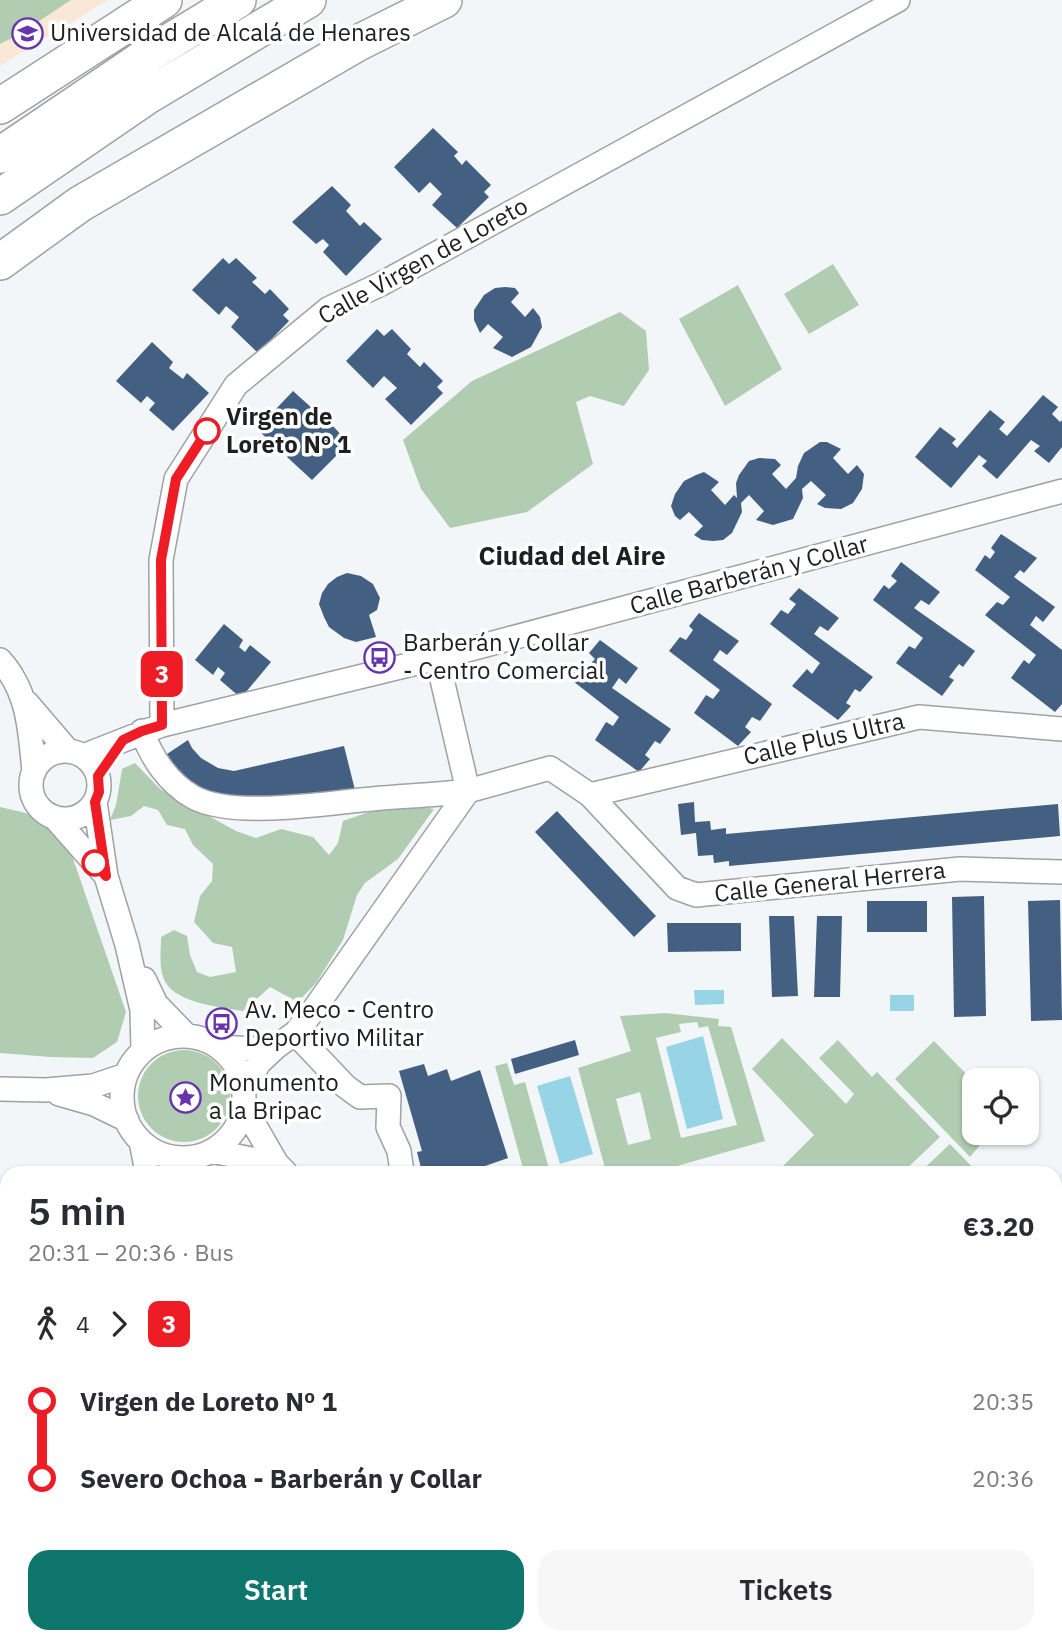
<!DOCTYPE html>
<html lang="en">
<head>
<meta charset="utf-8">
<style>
  body { margin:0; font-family:"IBM Plex Sans",sans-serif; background:#f7f7f7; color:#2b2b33; height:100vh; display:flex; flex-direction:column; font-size:26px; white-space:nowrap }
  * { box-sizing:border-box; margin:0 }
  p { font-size:23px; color:#7c7c81 }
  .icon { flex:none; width:38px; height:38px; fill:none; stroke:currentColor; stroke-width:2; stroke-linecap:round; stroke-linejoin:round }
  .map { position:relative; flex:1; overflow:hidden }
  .drawer { position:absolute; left:0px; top:1166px; width:1062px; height:478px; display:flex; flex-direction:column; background:#fff; border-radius:21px 21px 0 0; box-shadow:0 2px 5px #0004 }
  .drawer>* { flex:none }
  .badge { padding:0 14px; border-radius:10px; font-size:24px; line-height:46px }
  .buttons { position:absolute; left:962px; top:1068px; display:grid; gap:14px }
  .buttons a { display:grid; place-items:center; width:77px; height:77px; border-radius:14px; background:#fff; box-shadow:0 2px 5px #0004; font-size:35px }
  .map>.badge { position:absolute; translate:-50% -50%; box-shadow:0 0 0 4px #fff }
  .legs { display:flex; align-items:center; gap:10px; height:77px; padding:0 28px; font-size:23px }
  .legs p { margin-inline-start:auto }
  .head { display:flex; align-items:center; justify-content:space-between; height:119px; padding:0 28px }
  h1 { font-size:38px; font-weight:600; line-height:52px }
  .primary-button { display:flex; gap:14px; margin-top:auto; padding:14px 28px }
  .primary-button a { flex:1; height:80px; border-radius:21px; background:#0f766e; color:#fff; font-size:28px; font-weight:600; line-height:80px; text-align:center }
  .primary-button a+a { background:#f7f7f7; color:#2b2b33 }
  ul { padding:0 28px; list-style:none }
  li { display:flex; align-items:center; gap:24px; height:77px; font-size:26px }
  li i { display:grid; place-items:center; width:10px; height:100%; margin:0 9px; background:currentColor }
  li i::after { content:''; width:18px; height:18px; margin:-9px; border:5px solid; border-radius:50%; background:#fff }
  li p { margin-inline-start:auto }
  li:first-child i { background:linear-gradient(#0000 50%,currentColor 0) }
  li:last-child i { background:linear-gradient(currentColor 50%,#0000 0) }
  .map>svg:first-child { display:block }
  .education { fill:#fae8d7 }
  .green { fill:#b0cdb2; fill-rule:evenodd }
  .water { fill:#97d4e6 }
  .building { fill:#436083 }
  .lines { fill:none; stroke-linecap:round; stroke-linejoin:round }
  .minor-casing { stroke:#9fa1a4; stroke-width:26 }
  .highway-casing { stroke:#9fa1a4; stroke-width:38 }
  .minor { stroke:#fff; stroke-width:23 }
  .highway { stroke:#fff; stroke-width:35 }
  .line-1-casing { stroke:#fff; stroke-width:16 }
  .line-1 { stroke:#ee1c25; stroke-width:10 }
  .stop-1-dot { fill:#fff; stroke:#ee1c25; stroke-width:3.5 }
  .labels { text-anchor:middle; stroke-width:7; stroke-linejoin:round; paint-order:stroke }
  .poi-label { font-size:24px; fill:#1e1f20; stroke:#fff; text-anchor:start }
  .street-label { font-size:24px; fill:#1e1f20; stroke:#fff }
  .stop-label { font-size:24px; font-weight:bold; fill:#1e1f20; stroke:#fff; text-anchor:start }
  .neighbourhood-label { font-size:26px; font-weight:bold; fill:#1e1f20; stroke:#fff }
</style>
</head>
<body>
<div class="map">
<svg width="1062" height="1642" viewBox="0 0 1062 1642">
  <rect width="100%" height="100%" fill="#f3f6f8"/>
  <!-- education -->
  <path class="education" d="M 0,0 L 108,0 L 0,66 Z"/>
  <!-- green -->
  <path class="green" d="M 0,0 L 71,0 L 18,35 L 0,44 Z
    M 833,264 L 859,305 L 809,334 L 784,294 Z
    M 738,285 L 782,369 L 725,406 L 679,319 Z
    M 620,312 L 646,331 L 649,370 L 624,406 L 590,396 L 576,402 L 593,464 L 527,512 L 450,528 L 421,489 L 403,440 L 472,381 Z
    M 135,763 L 160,789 L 236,831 L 256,838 L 281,829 L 313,837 L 329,855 L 338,843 L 343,821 L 366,813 L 409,804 L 434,809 L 398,859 L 365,883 L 357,895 L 343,940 L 316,983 L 298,1002 L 270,987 L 243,1011 C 220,1007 171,1003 163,977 C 159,966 161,949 161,937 L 174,930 L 187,936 L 190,955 L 197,972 L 210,977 L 236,972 L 232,947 L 213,943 L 194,922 L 200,896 L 212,881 L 213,864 L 193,845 L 185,829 L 167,825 L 158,810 L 144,806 L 131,816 L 110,820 L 116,805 L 122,769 Z
    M 0,807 L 43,817 L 69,847 L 126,1012 L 117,1042 L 93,1058 L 50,1057 L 0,1053 Z
    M 665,1013 L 719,1019 L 718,1026 L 731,1027 L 765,1141 L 656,1172 L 606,1172 L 578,1068 L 631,1051 L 620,1016 ZM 697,1022 L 699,1028 L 708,1026 L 737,1125 L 681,1138 L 656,1038 L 681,1032 L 679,1024 ZM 640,1092 L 651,1139 L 628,1145 L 616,1099 Z
    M 782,1038 L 846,1104 L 854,1094 L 819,1058 L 838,1040 L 872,1077 L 877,1072 L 940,1137 L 903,1172 L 787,1172 L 782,1167 L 814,1135 L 752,1069 Z
    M 934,1041 L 975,1083 L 975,1132 L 991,1132 L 970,1157 L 895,1079 Z
    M138 1096a46 46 0 1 1 92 0a46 46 0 1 1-92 0Z
    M 507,1063 L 514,1085 L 525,1082 L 550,1172 L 524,1172 L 495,1066 Z
    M 950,1144 L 977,1172 L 920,1172 Z
    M 0,1524 L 7,1565 L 7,1607 L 0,1608 Z"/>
  <!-- water -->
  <path class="water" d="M 694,990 L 724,990 L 724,1004 L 695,1005 Z
    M 890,995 L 914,995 L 914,1011 L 890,1011 Z
    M 703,1036 L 723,1119 L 687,1129 L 666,1047 Z
    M 570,1076 L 593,1154 L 560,1164 L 537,1086 Z"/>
  <!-- building -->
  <path class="building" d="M 433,128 L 458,152 L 454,156 L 462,165 L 466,160 L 491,185 L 484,192 L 489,197 L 457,228 L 432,205 L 442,194 L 430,182 L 419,193 L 394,167 Z
    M 332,186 L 351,205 L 346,211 L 360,226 L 364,222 L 382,239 L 346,276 L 323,252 L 329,245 L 323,239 L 316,244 L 292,222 Z
    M 223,258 L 229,264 L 236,258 L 257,278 L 252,282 L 265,294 L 270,289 L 289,309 L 283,315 L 289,321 L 258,353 L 231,327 L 239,317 L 226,306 L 219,315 L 192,290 Z
    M 505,287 L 515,288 L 519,293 L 511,302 L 525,317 L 533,308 L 540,317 L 542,327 L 531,347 L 512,357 L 493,348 L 503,337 L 488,324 L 480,333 L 474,320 L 474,310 L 484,295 L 495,288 Z
    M 377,329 L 384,336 L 392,329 L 411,349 L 407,354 L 420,367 L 424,362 L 443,381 L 437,387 L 443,393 L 411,425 L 385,399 L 397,388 L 384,376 L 373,388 L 346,361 Z
    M 152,342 L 173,362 L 169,368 L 183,379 L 187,373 L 209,393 L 173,431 L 149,410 L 155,403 L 147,396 L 141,403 L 116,381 Z
    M 293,391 L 313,409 L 308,414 L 323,429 L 329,422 L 349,443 L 312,480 L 287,457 L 293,451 L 285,443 L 279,450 L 257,429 Z
    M 1043,395 L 1058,407 L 1052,414 L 1060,422 L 1062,420 L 1062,447 L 1049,463 L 1034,451 L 1040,446 L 1031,440 L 997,479 L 982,466 L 987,461 L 979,455 L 951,488 L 915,457 L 940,427 L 956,439 L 952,443 L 957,448 L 990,410 L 1005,422 L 999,429 L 1007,436 Z
    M 820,442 L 827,442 L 841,449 L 833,458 L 848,474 L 857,465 L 864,474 L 862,489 L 853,503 L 841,509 L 825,508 L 817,504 L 826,495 L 811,481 L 802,489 L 803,498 L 793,519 L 773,525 L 756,520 L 764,511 L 749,495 L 741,503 L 742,512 L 732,533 L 723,540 L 713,541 L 702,540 L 694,535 L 703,526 L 689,512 L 680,520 L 675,516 L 671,506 L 675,494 L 684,481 L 696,475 L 704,472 L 719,482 L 711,490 L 725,505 L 734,495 L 737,498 L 736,483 L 739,475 L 749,461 L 759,458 L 775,459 L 781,465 L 772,474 L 786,489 L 796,478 L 798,466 L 804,453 Z
    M 1001,534 L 1037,558 L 1024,573 L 1020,570 L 1014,577 L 1055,607 L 1043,622 L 1036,616 L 1030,625 L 1062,650 L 1062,704 L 1055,712 L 1011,678 L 1024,660 L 1029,664 L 1036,655 L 985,615 L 997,602 L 1003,605 L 1010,597 L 975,570 L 985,555 L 990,559 L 995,552 L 991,548 Z
    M 901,562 L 940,592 L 929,605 L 921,600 L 914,608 L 975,651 L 963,667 L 959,664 L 949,677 L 954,680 L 942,696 L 896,663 L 909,646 L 915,649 L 923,638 L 873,600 L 884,585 L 889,589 L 897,581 L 891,576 Z
    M 347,573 L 361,576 L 373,584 L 380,598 L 377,610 L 369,615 L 376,637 L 356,642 L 344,638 L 329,627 L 324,617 L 319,604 L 322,593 L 328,584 L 337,577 Z
    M 799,588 L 839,618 L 828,631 L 820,626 L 814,634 L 873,677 L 860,692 L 855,689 L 846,703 L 851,706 L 838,720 L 792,686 L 807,669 L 812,674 L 820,663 L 770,624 L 781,610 L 788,614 L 796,604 L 789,599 Z
    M 699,613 L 739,641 L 727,655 L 720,650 L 713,660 L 772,704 L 760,721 L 752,717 L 745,727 L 751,732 L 738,746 L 694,713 L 706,695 L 713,699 L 720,690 L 669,651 L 680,637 L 686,640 L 693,630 L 689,626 Z
    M 224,624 L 243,640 L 239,647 L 245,652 L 250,645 L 271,662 L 241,698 L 220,680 L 225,673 L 218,667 L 213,675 L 195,660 Z
    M 600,640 L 638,668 L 626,684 L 619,678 L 612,688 L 671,729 L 660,744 L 655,741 L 645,755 L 650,759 L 639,772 L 595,740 L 606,722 L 613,726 L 619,717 L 569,678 L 582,663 L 587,667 L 595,659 L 589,653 Z
    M 188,740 L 192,748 L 201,758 L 218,768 L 234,771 L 344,746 L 355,790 L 245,798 L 220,796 L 196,787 L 180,773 L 167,754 Z
    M 694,802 L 695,822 L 710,821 L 711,830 L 726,828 L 726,834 L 1058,804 L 1060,836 L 729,866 L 729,861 L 714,863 L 713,855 L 698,856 L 696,833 L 681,835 L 678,804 Z
    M 557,811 L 656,916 L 634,937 L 535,832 Z
    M 984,896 L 986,1016 L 954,1017 L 952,897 Z
    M 1060,900 L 1062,1020 L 1031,1021 L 1028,901 Z
    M 867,901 L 927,901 L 927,932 L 867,932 Z
    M 769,916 L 794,916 L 798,996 L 772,997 Z
    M 817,916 L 842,916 L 840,997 L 814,997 Z
    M 667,923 L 741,923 L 741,951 L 668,952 Z
    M 575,1040 L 579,1055 L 515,1074 L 511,1059 Z
    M 424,1064 L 428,1076 L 447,1069 L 451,1081 L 480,1070 L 508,1158 L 468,1172 L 422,1172 L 417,1152 L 422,1151 L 399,1071 Z
    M 0,1244 L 7,1246 L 7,1365 L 0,1383 Z
    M 1055,1528 L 1062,1529 L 1059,1560 L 1062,1560 L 1062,1564 L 1055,1563 Z
    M 202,1636 L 259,1636 L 259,1642 L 203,1642 Z
    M 446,1636 L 477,1636 L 480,1642 L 434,1642 Z
    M 765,1636 L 790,1636 L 790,1642 L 765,1642 Z
    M 885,1636 L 886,1642 L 863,1642 L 863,1641 Z
    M 898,1636 L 925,1636 L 926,1642 L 899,1642 Z
    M 939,1636 L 984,1636 L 985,1642 L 940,1642 Z
    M 992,1636 L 1015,1636 L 1015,1639 L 993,1642 Z"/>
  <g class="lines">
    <defs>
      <path id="minor" d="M 0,660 C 29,692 30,731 34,772
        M 27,703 L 68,751
        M 162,725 L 161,560 L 176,479 L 236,385 L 328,309 L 381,284 L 898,0
        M 142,731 C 151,757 168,783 193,797 C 233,819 326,803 372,799 C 404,796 436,795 468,791 L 437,658
        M31 785a34 34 0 1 1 68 0a34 34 0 1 1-68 0Z
        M 83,756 L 162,725 L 437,658 L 1062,491
        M 590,795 L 919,717 L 1062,729
        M 95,802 L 106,876 L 127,945 L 142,1010 L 143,1050
        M 54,817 L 106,876
        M 144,979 L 156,1004 L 186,1035
        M 295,1033 L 345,1086 L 360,1097 L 389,1096
        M122 1097a61 61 0 1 1 122 0a61 61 0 1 1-122 0Z
        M 220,1047 L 252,1049 L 276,1047 L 259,1063 L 244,1089
        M 276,1047 L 295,1033 L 310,1015 L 468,791 L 550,768 L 590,795 L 677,888 L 696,895 L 960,869 L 1062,872
        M 0,1089 L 46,1090 L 93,1086 L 126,1075
        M 59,1094 L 94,1104 L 127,1120
        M 389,1096 L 388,1127 L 399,1151 L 402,1172
        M 244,1107 L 277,1164 L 285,1172
        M 141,1141 L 147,1172
        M 211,1151 L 277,1164
        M 0,1495 L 7,1494
        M 1055,1504 L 1062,1505
        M 58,1636 L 59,1642
        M 281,1636 L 283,1642
        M 404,1636 L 406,1642
        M 492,1636 L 495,1642
        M 535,1636 L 537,1642
        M 817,1636 L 820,1642
        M 640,1642 L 665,1636"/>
      <path id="highway" d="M 0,106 L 164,0
        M 0,155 L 151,53 L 238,0
        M 0,197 L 146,97 L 308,0
        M 0,262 L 80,204 L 358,43 L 444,0"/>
    </defs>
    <!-- minor casing -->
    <use href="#minor" class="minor-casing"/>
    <!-- highway casing -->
    <use href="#highway" class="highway-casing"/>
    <!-- minor -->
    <use href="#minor" class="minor"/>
    <!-- highway -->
    <use href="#highway" class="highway"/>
  </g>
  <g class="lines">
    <defs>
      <path id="line-1" d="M 95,863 L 106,876 L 95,802 L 99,792 L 98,776 L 123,740 L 142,731 L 162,725 L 161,560 L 176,479 L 207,431"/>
    </defs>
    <!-- line-1 casing -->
    <use href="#line-1" class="line-1-casing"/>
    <!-- line-1 -->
    <use href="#line-1" class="line-1"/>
  </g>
  <!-- icons -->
  <defs>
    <symbol id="university-ring" viewBox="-11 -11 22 22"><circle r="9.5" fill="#fff" stroke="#6834ac" stroke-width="1.5"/><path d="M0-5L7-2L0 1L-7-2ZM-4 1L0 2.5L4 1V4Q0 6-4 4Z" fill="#6834ac"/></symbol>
    <symbol id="bus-ring" viewBox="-11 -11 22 22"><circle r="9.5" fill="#fff" stroke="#6834ac" stroke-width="1.5"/><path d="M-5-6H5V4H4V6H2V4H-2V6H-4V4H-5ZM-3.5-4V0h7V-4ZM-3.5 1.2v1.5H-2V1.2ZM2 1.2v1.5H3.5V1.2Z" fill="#6834ac"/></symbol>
    <symbol id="sight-ring" viewBox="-11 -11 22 22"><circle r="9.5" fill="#fff" stroke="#6834ac" stroke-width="1.5"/><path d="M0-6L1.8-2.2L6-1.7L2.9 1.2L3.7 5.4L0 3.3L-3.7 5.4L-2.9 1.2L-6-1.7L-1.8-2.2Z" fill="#6834ac"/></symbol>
  </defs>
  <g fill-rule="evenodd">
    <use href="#university-ring" x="10" y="16" width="35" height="35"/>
    <use href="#bus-ring" x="362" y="640" width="35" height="35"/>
    <use href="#bus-ring" x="204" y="1006" width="35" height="35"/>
    <use href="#sight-ring" x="168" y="1080" width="35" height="35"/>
  </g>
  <!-- markers -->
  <g class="stop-1-dot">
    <circle cx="207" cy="431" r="12"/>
    <circle cx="95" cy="863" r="12"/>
  </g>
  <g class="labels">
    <!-- poi labels -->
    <g class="poi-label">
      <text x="50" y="41">Universidad de Alcalá de Henares</text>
      <text x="403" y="651">Barberán y Collar<tspan x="403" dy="28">- Centro Comercial</tspan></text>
      <text x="245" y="1018">Av. Meco - Centro<tspan x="245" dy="28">Deportivo Militar</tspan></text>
      <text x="209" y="1091">Monumento<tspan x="209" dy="28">a la Bripac</tspan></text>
    </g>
    <!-- street labels -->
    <g class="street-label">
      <text transform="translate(423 261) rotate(-29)" y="8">Calle Virgen de Loreto</text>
      <text transform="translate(749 575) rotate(-15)" y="8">Calle Barberán y Collar</text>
      <text transform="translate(824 739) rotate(-13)" y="8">Calle Plus Ultra</text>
      <text transform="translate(830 882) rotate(-6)" y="8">Calle General Herrera</text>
    </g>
    <!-- stop labels -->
    <g class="stop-label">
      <text x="226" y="425">Virgen de<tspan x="226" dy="28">Loreto Nº 1</tspan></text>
    </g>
    <!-- neighbourhood labels -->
    <g class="neighbourhood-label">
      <text x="572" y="565">Ciudad del Aire</text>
    </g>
  </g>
</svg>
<div class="buttons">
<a><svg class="icon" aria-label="locate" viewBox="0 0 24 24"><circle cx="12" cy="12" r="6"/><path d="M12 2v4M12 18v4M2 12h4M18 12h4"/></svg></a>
</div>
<b class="badge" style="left:162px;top:674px;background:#ee1c25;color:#fff">3</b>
<section class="drawer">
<div class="head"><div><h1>5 min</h1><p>20:31 – 20:36 · Bus</p></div><b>€3.20</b></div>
<div class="legs"><svg class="icon" aria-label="walk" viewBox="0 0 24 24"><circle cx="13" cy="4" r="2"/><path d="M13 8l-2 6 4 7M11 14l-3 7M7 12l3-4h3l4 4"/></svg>4<svg class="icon" aria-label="forward" viewBox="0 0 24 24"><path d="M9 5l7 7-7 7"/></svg><b class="badge" style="background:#ee1c25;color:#fff">3</b></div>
<ul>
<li><i style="color:#ee1c25"></i><b>Virgen de Loreto Nº 1</b><p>20:35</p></li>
<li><i style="color:#ee1c25"></i><b>Severo Ochoa - Barberán y Collar</b><p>20:36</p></li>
</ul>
<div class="primary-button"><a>Start</a><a>Tickets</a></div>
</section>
</div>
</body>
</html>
